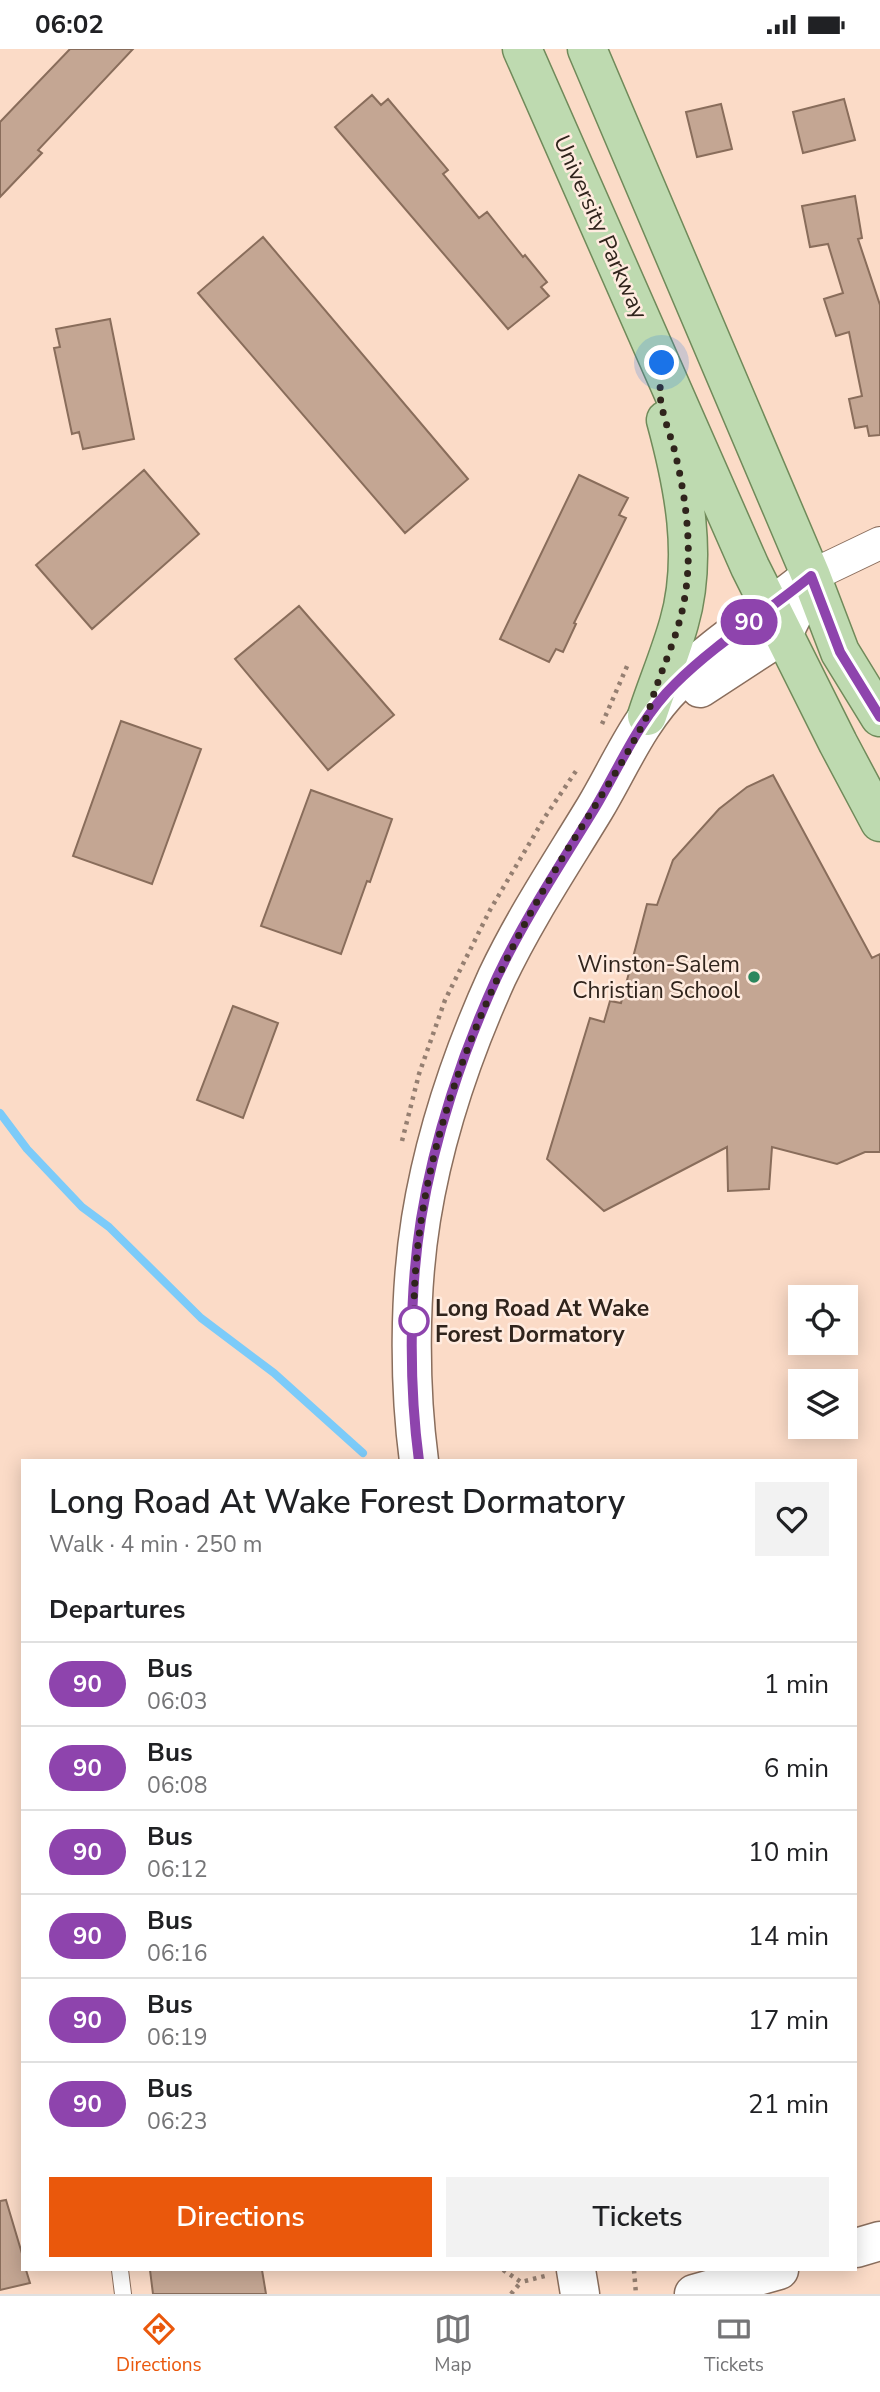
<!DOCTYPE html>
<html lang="en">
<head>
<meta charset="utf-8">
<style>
  body { margin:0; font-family:"Nunito Sans",sans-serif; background:#f2f2f2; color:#202124; height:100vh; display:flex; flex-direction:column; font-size:26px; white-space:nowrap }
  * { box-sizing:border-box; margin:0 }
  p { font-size:23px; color:#757577 }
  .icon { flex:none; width:38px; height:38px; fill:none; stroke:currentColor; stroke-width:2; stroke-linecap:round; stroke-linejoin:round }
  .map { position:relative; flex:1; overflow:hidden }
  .panel { position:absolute; left:21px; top:1410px; width:836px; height:812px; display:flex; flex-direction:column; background:#fff; border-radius:0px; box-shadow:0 4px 18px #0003 }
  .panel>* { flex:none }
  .badge { padding:0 14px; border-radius:23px; font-size:24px; line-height:46px }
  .tools { position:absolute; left:788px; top:1236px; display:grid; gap:14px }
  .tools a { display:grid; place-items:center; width:70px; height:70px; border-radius:0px; background:#fff; box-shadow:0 4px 18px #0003; font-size:35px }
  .you { position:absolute; width:35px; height:35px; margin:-18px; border:5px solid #fff; border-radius:50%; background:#1a73e8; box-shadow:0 0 0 10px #1a73e833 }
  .map>.badge { position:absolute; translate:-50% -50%; box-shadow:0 0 0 4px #fff }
  h2 { padding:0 28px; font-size:26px; line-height:63px }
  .round { display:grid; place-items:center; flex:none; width:74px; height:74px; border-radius:0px; background:#f2f2f2 }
  .summary { display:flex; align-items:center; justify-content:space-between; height:119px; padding:0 28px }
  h1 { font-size:33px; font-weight:600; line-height:52px }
  .cta { display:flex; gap:14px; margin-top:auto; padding:14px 28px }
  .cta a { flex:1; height:80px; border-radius:0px; background:#ea580c; color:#fff; font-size:28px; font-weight:600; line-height:80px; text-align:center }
  .cta a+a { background:#f2f2f2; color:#202124 }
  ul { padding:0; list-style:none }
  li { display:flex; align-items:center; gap:21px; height:84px; padding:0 28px; border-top:2px solid #e0e0e0 }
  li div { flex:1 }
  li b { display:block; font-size:26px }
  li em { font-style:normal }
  li .badge { min-width:77px; font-weight:700; text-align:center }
  .status { display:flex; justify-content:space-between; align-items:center; height:49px; padding:0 35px; background:#fff; direction:ltr }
  .status svg { height:19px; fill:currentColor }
  .tabs { display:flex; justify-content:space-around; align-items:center; height:98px; border-top:2px solid #e0e0e0; background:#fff; font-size:19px; color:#757577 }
  .tabs a { display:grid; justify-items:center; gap:4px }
  .tabs .active { color:#ea580c }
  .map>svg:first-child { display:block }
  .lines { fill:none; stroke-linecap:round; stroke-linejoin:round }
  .stream { stroke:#7ccbf9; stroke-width:8 }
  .building { fill:#c4a693; stroke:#896d5b; stroke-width:2 }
  .lane-casing { stroke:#8a6e5d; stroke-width:18 }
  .street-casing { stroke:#8a6e5d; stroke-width:34 }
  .secondary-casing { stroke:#8a6e5d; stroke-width:41 }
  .primary-casing { stroke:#708a5a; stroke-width:41 }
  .path { stroke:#957f71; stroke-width:4.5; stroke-dasharray:3.5 5; stroke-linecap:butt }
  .lane { stroke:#fff; stroke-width:16 }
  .street { stroke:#fff; stroke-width:32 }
  .secondary { stroke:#fff; stroke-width:38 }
  .primary { stroke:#bedab0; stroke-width:38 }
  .line-casing { stroke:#fff; stroke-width:16 }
  .line { stroke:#8e44ad; stroke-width:10 }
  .walk { stroke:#30241c; stroke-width:7; stroke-dasharray:0 12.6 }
  .poi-dot { fill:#2b875d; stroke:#ffebdf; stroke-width:2.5 }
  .stop-dot { fill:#fff; stroke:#8e44ad; stroke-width:3.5 }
  .labels { text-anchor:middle; stroke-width:5; stroke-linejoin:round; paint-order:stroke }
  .street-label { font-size:23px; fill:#30241c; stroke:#ffebdf }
  .poi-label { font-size:23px; fill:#30241c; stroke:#ffebdf; text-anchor:end }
  .stop-label { font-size:23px; font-weight:bold; fill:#30241c; stroke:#ffebdf; text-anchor:start }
</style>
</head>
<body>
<div class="status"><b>06:02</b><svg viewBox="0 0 49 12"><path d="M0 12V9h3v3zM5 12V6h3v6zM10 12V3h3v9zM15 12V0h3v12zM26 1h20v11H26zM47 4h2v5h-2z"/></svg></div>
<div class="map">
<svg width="880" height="2245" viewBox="0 0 880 2245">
  <rect width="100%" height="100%" fill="#fbdbc7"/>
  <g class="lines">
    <!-- stream -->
    <path class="stream" d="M 0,1064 L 27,1100 L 82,1158 L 109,1178 L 201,1269 L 274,1324 L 363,1404"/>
  </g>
  <!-- building -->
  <path class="building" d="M 70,0 L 133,0 L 38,101 L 42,104 L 0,148 L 0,73 Z
    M 372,46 L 381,56 L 388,50 L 448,121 L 443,125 L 479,169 L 487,163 L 523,208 L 525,206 L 547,233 L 541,238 L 549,247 L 508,280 L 335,78 Z
    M 844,50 L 855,91 L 803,104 L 793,63 Z
    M 721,55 L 732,100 L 697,108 L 686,63 Z
    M 855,147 L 862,189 L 858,190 L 880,256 L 880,386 L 869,387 L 867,377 L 855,379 L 849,350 L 862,347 L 849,283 L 836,287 L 824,250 L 843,244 L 828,195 L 810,198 L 802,157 Z
    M 263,188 L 468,430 L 405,484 L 198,244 Z
    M 110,270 L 134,390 L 83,400 L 79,383 L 72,385 L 54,299 L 60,298 L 56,280 Z
    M 144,421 L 199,485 L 92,580 L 36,516 Z
    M 579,426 L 628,449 L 619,466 L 626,469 L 574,574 L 576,575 L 563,603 L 556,600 L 549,613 L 500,590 Z
    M 299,557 L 394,666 L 328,721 L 235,610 Z
    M 121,672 L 201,700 L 152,835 L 73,807 Z
    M 773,726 L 872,909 L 880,905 L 880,1103 L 865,1103 L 837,1115 L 772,1098 L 769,1140 L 728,1142 L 727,1098 L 604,1162 L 547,1110 L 590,969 L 604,973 L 610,952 L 621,954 L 647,855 L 657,856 L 673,811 L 719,760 L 747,738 Z
    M 311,741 L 392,770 L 370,833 L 367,832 L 341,905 L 261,877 Z
    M 233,957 L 278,974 L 243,1069 L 197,1051 Z
    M 6,2151 L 23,2208 L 23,2221 L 26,2221 L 30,2234 L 0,2241 L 0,2152 Z
    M 150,2221 L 262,2221 L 266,2245 L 153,2245 Z"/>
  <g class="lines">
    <defs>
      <path id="lane" d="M 120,2221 L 123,2245"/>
      <path id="street" d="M 811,527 L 880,494"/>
      <path id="secondary" d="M 700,639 L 783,585 L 798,555
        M 419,1412 C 409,1337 409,1245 421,1170 C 434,1089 463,1003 497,928 C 525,869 561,815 595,759 C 620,717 639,670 675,635 C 716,594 766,564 811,527
        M 856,2199 L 880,2192
        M 576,2221 L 580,2245
        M 694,2245 L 779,2221"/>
      <path id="primary" d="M 522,0 L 750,518 L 838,694 L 880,773
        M 587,0 L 811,527 L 840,603 L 880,668
        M 647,667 C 657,636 670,606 679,574 C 698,508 684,437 666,371"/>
    </defs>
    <!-- lane casing -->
    <use href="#lane" class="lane-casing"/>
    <!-- street casing -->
    <use href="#street" class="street-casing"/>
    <!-- secondary casing -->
    <use href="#secondary" class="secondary-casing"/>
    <!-- primary casing -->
    <use href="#primary" class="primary-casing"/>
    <!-- path -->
    <path class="path" d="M 602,675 L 628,615
      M 402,1092 L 419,1025 L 445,951 L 490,861 L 545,768 L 576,722
      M 503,2221 L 521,2233 L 545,2227
      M 634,2221 L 636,2245
      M 511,2245 L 521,2233"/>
    <!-- lane -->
    <use href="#lane" class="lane"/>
    <!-- street -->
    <use href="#street" class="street"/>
    <!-- secondary -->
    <use href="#secondary" class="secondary"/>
    <!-- primary -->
    <use href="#primary" class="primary"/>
  </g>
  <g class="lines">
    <defs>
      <path id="line" d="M 419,1412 C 409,1337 409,1245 421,1170 C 434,1089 463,1002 497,928 C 525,869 561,815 595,759 C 620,717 639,670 675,635 C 716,594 766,564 811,527 L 840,603 L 880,668"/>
    </defs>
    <!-- line casing -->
    <use href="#line" class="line-casing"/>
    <!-- line -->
    <use href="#line" class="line"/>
    <!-- walk -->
    <path class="walk" d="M 414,1272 C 412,1116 475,956 554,823 C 584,772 619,723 646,669 C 650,660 652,649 656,639 C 663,618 673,596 679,574 C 694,522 689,465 677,412 C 673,391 662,368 660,346 C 660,335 661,324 662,314"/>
  </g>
  <!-- markers -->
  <circle class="poi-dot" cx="754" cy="928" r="7"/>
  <circle class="stop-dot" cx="414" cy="1272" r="14"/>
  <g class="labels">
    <!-- street labels -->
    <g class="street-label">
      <text transform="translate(601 178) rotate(66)" y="8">University Parkway</text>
    </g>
    <!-- poi labels -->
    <g class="poi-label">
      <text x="740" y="923">Winston-Salem<tspan x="740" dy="26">Christian School</tspan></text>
    </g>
    <!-- stop labels -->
    <g class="stop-label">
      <text x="435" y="1267">Long Road At Wake<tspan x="435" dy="26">Forest Dormatory</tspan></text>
    </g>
  </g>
</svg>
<div class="tools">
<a><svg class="icon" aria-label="locate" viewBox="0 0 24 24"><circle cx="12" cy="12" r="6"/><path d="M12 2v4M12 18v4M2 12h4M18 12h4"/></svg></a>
<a><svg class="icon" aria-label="layers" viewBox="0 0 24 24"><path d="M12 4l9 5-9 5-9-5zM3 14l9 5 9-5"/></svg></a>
</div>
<div class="you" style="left:662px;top:314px"></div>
<b class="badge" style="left:749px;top:573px;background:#8e44ad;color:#fff">90</b>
<section class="panel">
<div class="summary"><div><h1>Long Road At Wake Forest Dormatory</h1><p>Walk · 4 min · 250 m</p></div><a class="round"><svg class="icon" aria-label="heart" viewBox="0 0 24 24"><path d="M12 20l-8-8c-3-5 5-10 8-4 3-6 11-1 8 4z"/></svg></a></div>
<h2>Departures</h2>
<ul>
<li><span class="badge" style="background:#8e44ad;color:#fff">90</span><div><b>Bus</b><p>06:03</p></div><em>1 min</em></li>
<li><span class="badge" style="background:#8e44ad;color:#fff">90</span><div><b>Bus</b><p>06:08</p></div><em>6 min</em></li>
<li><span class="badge" style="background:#8e44ad;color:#fff">90</span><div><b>Bus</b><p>06:12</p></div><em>10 min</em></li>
<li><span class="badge" style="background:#8e44ad;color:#fff">90</span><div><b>Bus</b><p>06:16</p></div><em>14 min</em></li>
<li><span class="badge" style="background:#8e44ad;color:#fff">90</span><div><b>Bus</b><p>06:19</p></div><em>17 min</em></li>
<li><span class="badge" style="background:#8e44ad;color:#fff">90</span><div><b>Bus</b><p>06:23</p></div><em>21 min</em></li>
</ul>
<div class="cta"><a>Directions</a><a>Tickets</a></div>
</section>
</div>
<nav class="tabs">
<a class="active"><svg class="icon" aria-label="directions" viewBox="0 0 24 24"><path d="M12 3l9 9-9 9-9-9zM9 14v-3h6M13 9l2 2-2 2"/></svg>Directions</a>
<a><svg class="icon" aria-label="map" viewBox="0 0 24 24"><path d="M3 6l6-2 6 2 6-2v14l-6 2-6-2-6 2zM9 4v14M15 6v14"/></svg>Map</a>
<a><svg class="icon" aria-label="tickets" viewBox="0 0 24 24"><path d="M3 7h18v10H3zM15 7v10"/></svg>Tickets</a>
</nav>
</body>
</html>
